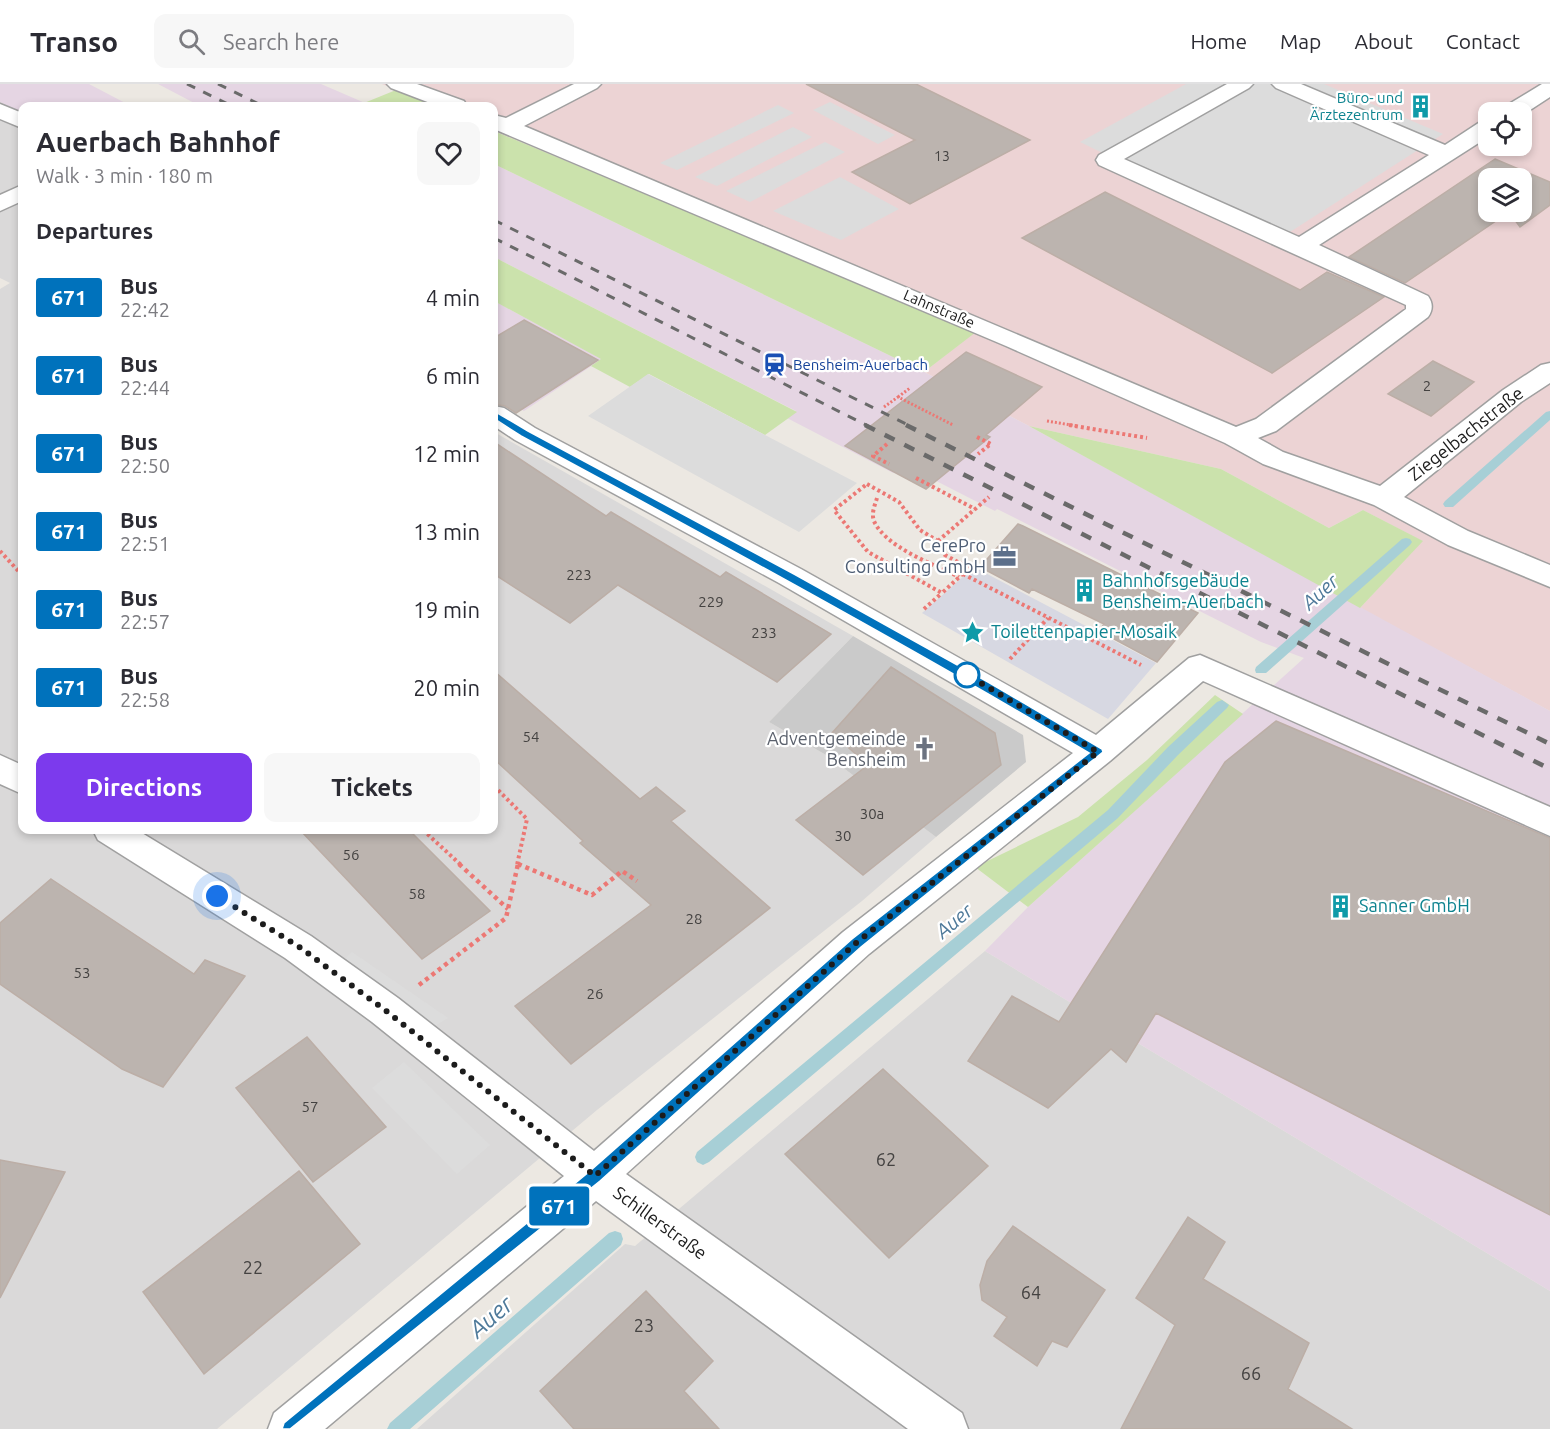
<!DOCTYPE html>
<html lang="en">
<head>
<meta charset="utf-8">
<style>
  body { margin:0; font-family:Ubuntu,sans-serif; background:#f7f7f7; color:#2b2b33; height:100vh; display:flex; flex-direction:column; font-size:22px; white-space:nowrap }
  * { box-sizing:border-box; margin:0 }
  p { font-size:20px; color:#7c7c81 }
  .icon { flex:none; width:33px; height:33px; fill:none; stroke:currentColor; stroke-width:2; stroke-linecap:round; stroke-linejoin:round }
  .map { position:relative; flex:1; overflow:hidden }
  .side { position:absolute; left:18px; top:18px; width:480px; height:732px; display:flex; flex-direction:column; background:#fff; border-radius:12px; box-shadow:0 3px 9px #0003 }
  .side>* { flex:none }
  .badge { padding:0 12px; border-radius:4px; font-size:21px; line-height:39px }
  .controls { position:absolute; left:1478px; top:18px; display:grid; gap:12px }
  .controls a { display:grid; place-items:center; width:54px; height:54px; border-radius:12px; background:#fff; box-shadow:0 3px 9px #0003; font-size:30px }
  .you { position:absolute; width:30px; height:30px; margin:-15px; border:4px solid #fff; border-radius:50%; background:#1a73e8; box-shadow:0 0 0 9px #1a73e833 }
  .map>.badge { position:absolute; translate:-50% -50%; box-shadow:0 0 0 3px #fff }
  h2 { padding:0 18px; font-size:22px; line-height:54px }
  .round { display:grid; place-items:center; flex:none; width:63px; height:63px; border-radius:12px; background:#f7f7f7 }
  .headline { display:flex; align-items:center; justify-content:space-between; height:102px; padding:0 18px }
  h1 { font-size:28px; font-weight:600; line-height:45px }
  .button { display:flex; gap:12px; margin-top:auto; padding:12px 18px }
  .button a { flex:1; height:69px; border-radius:12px; background:#7c3aed; color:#fff; font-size:24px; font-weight:600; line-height:69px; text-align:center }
  .button a+a { background:#f7f7f7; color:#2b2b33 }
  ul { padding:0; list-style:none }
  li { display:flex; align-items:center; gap:18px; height:78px; padding:0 18px }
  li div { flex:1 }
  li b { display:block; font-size:22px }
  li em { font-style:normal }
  li .badge { min-width:66px; font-weight:700; text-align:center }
  header { display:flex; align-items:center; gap:36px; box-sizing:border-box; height:84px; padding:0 30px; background:#fff; border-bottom:2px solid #e1e1e2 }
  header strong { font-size:28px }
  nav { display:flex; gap:33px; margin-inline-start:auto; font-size:21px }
  .search { width:420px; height:54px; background:#f7f7f7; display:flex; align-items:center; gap:15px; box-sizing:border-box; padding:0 21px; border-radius:12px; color:#7c7c81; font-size:22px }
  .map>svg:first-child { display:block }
  .residential { fill:#dad9d9 }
  .commercial { fill:#ecd3d4; fill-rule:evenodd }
  .industrial { fill:#e5d5e3 }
  .religious { fill:#cacaca }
  .grass { fill:#cbe2ac }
  .parking { fill:#dcdcdc }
  .plaza { fill:#d7d8e2 }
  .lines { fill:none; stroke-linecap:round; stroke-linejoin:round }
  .stream { fill:#a7cfd6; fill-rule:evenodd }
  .building { fill:#bcb4af; stroke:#bcaea6; stroke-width:1.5; fill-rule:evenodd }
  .minor-casing { stroke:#a0a0a0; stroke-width:3 }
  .path-far2 { stroke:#ec7874; stroke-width:3; stroke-dasharray:2 2; stroke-linecap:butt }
  .path-far1 { stroke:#ec7874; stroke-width:4; stroke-dasharray:3 3; stroke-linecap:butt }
  .path { stroke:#ec7874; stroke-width:4.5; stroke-dasharray:4 4; stroke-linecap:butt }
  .minor { fill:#fff; fill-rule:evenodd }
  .rail-far1 { stroke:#6a6a6a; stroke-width:3; stroke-dasharray:9 9; stroke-linecap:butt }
  .rail { stroke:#6a6a6a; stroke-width:4.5; stroke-dasharray:11 11; stroke-linecap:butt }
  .line { fill:#0072bc; stroke:#fff; stroke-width:1.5 }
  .walk { stroke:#1c1c1c; stroke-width:6; stroke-dasharray:0 10.8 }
  .stop-dot { fill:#fff; stroke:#0072bc; stroke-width:3 }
  .labels { text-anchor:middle; stroke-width:4.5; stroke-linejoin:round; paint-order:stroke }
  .far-number-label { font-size:14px; fill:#444241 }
  .far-culture-label { font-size:15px; fill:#0d838f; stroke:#fff; text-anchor:end }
  .far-street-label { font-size:15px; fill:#1c1c1c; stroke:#fff }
  .far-transit-label { font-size:15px; fill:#164399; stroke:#fff; text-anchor:start }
  .number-label { font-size:15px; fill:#444241 }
  .street-label { font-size:18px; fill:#1c1c1c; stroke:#fff }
  .service-label { font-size:18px; fill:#4e5e75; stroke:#fff; text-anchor:end }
  .culture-label { font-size:18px; fill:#0d838f; stroke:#fff; text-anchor:start }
  .worship-label { font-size:18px; fill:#5b616d; stroke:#fff; text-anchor:end }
  .near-number-label { font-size:18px; fill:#444241 }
  .water-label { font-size:20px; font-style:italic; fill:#4f7a9a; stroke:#fff }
  .near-water-label { font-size:24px; font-style:italic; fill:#4f7a9a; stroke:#fff }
</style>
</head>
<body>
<header>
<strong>Transo</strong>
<div class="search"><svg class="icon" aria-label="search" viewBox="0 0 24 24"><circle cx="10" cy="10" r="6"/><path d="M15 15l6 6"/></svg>Search here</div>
<nav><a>Home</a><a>Map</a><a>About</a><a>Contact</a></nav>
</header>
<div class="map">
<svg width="1550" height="1345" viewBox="0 0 1550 1345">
  <rect width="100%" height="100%" fill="#ece8e2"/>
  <!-- residential -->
  <path class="residential" d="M 0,18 L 22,30 L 22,746 L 494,746 L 494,348 L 853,552 L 769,638 L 826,671 L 936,753 L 862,817 L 597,1026 L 217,1345 L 0,1345 L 0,205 L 10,199 L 0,194 Z
    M 985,867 L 1550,1207 L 1550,1345 L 417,1345 L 625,1160 L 635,1162 Z"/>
  <!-- commercial -->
  <path class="commercial" d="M 382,0 L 1550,0 L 1550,627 L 1360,524 L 1422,457 L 1363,426 L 1329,444 L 1221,385 L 1029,342 L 924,288 L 975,248 L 494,47 L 494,22 L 436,22 ZM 1488,28 L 1521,28 L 1521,62 L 1488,62 ZM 1488,94 L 1521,94 L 1521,128 L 1488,128 Z"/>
  <!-- industrial -->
  <path class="industrial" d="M 0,0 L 89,0 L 131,22 L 22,22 L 22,30 L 0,18 Z
    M 158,0 L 321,0 L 372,22 L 200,22 Z
    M 494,80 L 924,288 L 1029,342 L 1550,627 L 1550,1207 L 985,867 L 1028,823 L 1304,574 L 1261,558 L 997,425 L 995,427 L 903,380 L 893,389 L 787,334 L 796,327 L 494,173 Z
    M 494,217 L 602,275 L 524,327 L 494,311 Z"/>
  <!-- religious -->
  <path class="religious" d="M 853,552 L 1023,651 L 1026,678 L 936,753 L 826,671 L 769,638 Z"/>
  <!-- grass -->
  <path class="grass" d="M 396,6 L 436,22 L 372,22 L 364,19 Z
    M 494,47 L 976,248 L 924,288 L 494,80 Z
    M 494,173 L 797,328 L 765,351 L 649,290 L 630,303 L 591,282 L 601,275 L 494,217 Z
    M 1029,342 L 1221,385 L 1329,444 L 1363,426 L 1423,457 L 1360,524 Z
    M 1215,611 L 1243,630 L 1028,823 L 975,783 L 1078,733 L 1147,676 Z"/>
  <!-- parking -->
  <path class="parking" d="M 1186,0 L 1324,0 L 1443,50 L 1279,155 L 1080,58 Z
    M 830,18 L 895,51 L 878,60 L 813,26 Z
    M 778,21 L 794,29 L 677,86 L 660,79 Z
    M 793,43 L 812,53 L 717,102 L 695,93 Z
    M 825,58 L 845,68 L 750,118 L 726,107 Z
    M 840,93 L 899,125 L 841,156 L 773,127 Z
    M 648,290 L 765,351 L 857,399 L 799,448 L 588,332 Z
    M 352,868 L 448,934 L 430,945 L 338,881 Z
    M 404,978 L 490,1061 L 457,1090 L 372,1004 Z"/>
  <!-- plaza -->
  <path class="plaza" d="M 974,483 L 1156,579 L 1108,635 L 922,529 Z"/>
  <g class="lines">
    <!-- stream -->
    <path class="stream" d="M 1550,327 L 1550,336 L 1453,423 L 1445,423 L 1443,420 L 1445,417 L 1546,328 Z
      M 1406,454 L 1410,455 L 1412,458 L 1410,461 L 1266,589 L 1256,589 L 1255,586 L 1256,583 L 1402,455 Z
      M 1222,616 L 1229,621 L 1227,624 L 1178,671 L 1118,734 L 709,1078 L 703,1081 L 697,1078 L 695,1073 L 697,1068 L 1108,726 L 1168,663 L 1217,618 Z
      M 615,1147 L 621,1149 L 623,1155 L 621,1161 L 410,1345 L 387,1345 L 390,1339 L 609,1149 Z"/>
  </g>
  <!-- building -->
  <path class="building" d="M 806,0 L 916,0 L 1030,56 L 910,120 L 852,88 L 915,56 Z
    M 1495,75 L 1550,98 L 1550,121 L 1520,143 L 1509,128 L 1405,199 L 1349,173 ZM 1488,94 L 1521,94 L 1521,128 L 1488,128 Z
    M 1105,108 L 1300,206 L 1327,188 L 1384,213 L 1272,289 L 1022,154 Z
    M 524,236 L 598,276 L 516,329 L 505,322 L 494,320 L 494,254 Z
    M 966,268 L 1042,303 L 986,351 L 990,353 L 926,405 L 845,362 Z
    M 1433,277 L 1474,298 L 1431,332 L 1388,310 Z
    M 494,358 L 606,432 L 611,428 L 720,493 L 726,488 L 831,550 L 777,598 L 618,501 L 570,539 L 494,490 Z
    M 1018,440 L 1023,442 L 1198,529 L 1157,578 L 1099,547 L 1104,540 L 1032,505 L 1029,509 L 980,483 Z
    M 891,583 L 995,649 L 1001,681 L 863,791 L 796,736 L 868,681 L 832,649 Z
    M 494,587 L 640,715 L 656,703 L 685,727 L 671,737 L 770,824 L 571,980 L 515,922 L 651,821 L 580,759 L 583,757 L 494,675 Z
    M 1276,637 L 1550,754 L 1550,1131 L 1156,929 L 1126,978 L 1111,965 L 1048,1024 L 968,977 L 1012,912 L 1059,938 L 1225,678 Z
    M 300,746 L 409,746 L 490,827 L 422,875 Z
    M 51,795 L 194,890 L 205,876 L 245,892 L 163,1003 L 122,985 L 0,900 L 0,839 Z
    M 307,953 L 386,1043 L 313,1098 L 236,1004 Z
    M 883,985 L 988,1082 L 889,1174 L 785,1070 Z
    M 0,1076 L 65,1088 L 0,1214 Z
    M 299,1087 L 360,1160 L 204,1290 L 143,1208 Z
    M 1188,1133 L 1225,1158 L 1203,1195 L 1309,1259 L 1288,1305 L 1352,1345 L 1121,1345 L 1175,1241 L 1136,1214 Z
    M 1013,1142 L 1105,1206 L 1067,1263 L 1052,1257 L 1037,1282 L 994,1252 L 1007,1233 L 982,1216 L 980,1201 L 987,1177 Z
    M 646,1207 L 713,1277 L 684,1307 L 719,1345 L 574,1345 L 540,1307 Z"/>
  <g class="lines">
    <defs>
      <path id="minor" d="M 387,0 L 417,0 L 464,17 L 467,22 L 438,22 L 391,4 Z
        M 574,0 L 601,0 L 597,4 L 524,42 L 1236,343 L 1256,335 L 1406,225 L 1406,221 L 1099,81 L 1096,76 L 1099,71 L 1227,0 L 1253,0 L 1249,4 L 1124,75 L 1299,153 L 1429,71 L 1276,4 L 1272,0 L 1301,0 L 1445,61 L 1480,38 L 1488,36 L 1488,53 L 1319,161 L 1428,212 C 1433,219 1433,226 1428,233 L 1276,347 L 1258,354 L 1283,368 L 1380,402 L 1503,306 L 1541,281 L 1550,279 L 1550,299 L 1521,318 L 1404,413 L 1468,447 L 1550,481 L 1550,503 L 1448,461 L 1374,421 L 1263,380 L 1225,359 L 1006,262 L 494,45 L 494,31 L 506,34 Z
        M 1542,0 L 1550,0 L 1550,13 L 1521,32 L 1521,28 L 1502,28 L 1504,23 Z
        M 0,20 L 22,29 L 22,44 L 0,35 Z
        M 22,101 L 22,117 L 0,127 L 0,111 Z
        M 494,322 L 504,324 L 535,344 L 801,485 L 1096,651 L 1189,574 L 1200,571 L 1550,723 L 1550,752 L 1203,597 L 1110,677 L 869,870 L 626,1090 L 962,1329 L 968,1345 L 908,1345 L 596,1117 L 325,1345 L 268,1345 L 274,1329 L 564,1092 L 372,938 L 285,874 L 98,756 L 93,746 L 137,746 L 311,852 L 398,914 L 594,1067 L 843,848 L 1073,669 L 779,499 L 515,356 L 494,342 Z
        M 0,671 L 22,681 L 22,710 L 0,700 Z"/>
    </defs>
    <!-- minor casing -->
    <use href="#minor" class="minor-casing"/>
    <!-- path-far2 -->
    <path class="path-far2" d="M 898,313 L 910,304
      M 884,323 L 898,313 L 953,341
      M 1047,337 L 1077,342"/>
    <!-- path-far1 -->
    <path class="path-far1" d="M 1069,341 L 1147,354
      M 977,353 L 991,360 L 978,370
      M 887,360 L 873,372 L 889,380
      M 916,394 L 975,425
      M 867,400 L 899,418 L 920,446 L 938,457 L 945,471 L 969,484 L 942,509 L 868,468 L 834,426 Z
      M 877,414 C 875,421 871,429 874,437 C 885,463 935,481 959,493
      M 938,457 L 989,413
      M 0,467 L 22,491
      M 963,490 L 1141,581
      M 924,525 L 942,509
      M 1010,575 L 1048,534
      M 494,702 L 527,735 L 517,781
      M 423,746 L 461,781
      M 518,780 L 521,781"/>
    <!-- path -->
    <path class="path" d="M 459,780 L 508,825
      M 518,780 L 592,811 L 622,787 L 637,797
      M 419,901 L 506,834 L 518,780"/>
    <!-- minor -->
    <use href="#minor" class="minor"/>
    <!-- rail-far1 -->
    <path class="rail-far1" d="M 187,0 L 232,22
      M 218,0 L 263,22
      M 494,136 L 910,342
      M 494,154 L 868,342"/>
    <!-- rail -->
    <path class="rail" d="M 865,341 L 1550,685
      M 906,341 L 1550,660"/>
  </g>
  <!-- line -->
  <path class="line" d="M 494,327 L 528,347 L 794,490 L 988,598 L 1102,665 L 1103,668 L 861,863 L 600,1097 L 290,1345 L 282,1345 L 284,1339 L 590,1087 L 852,855 L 1089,669 C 902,558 712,455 521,352 L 490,332 L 489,330 Z"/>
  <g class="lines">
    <!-- walk -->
    <path class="walk" d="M 217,812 L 298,862 L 385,926 L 595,1092 L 856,859 L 1098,668 L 967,591"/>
  </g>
  <!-- icons -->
  <defs>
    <symbol id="building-bare" viewBox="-9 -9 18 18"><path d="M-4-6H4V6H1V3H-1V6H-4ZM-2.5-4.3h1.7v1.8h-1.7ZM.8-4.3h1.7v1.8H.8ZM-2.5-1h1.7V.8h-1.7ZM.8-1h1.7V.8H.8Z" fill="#0f9aa8" stroke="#fff" stroke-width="2.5" paint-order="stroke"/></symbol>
    <symbol id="station-bare" viewBox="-9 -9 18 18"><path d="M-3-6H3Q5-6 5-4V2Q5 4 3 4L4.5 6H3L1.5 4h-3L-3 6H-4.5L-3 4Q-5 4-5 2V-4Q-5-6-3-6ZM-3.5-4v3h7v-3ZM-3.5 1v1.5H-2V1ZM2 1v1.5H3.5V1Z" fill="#1a4fb4" stroke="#fff" stroke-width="2.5" paint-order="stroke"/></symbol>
    <symbol id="office-bare" viewBox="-9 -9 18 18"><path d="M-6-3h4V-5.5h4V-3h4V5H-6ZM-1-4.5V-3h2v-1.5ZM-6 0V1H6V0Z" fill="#5c6f8a" stroke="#fff" stroke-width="2.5" paint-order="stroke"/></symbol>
    <symbol id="sight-bare" viewBox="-9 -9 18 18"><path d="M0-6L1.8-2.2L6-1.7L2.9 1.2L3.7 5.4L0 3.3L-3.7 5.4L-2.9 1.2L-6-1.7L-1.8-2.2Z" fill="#0f9aa8" stroke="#fff" stroke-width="2.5" paint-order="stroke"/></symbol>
    <symbol id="church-bare" viewBox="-9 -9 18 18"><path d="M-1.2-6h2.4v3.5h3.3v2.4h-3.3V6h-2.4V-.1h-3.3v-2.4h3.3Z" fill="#6b7280" stroke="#fff" stroke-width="2.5" paint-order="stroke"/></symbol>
  </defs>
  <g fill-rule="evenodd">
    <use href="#building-bare" x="1404" y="6" width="33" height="33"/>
    <use href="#station-bare" x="758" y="264" width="33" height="33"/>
    <use href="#office-bare" x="988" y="456" width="33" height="33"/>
    <use href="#building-bare" x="1068" y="490" width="33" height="33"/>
    <use href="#sight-bare" x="956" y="532" width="33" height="33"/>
    <use href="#church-bare" x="908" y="648" width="33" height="33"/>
    <use href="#building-bare" x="1324" y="806" width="33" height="33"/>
  </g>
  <!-- markers -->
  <circle class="stop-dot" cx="967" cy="591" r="12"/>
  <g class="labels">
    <!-- far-number labels -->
    <g class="far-number-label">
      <text x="942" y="77">13</text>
    </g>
    <!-- far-culture labels -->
    <g class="far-culture-label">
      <text x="1403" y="19">Büro- und<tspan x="1403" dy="17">Ärztezentrum</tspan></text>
    </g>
    <!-- far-street labels -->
    <g class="far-street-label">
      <text transform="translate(939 225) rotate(23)" y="5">Lahnstraße</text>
    </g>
    <!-- far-transit labels -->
    <g class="far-transit-label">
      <text x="793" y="286">Bensheim-Auerbach</text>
    </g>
    <!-- number labels -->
    <g class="number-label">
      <text x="1427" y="307">2</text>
      <text x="579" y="496">223</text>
      <text x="711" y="523">229</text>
      <text x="764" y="554">233</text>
      <text x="531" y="658">54</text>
      <text x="872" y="735">30a</text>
      <text x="843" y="757">30</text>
      <text x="351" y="776">56</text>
      <text x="417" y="815">58</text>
      <text x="694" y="840">28</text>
      <text x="82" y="894">53</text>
      <text x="595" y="915">26</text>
      <text x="310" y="1028">57</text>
    </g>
    <!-- street labels -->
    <g class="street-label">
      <text transform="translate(1466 350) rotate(-38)" y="6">Ziegelbachstraße</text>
      <text transform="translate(660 1139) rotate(36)" y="6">Schillerstraße</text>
    </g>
    <!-- service labels -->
    <g class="service-label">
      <text x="986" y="468">CerePro<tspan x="986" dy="21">Consulting GmbH</tspan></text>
    </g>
    <!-- culture labels -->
    <g class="culture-label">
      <text x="1102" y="503">Bahnhofsgebäude<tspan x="1102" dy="21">Bensheim-Auerbach</tspan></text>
      <text x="991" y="554">Toilettenpapier-Mosaik</text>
      <text x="1359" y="828">Sanner GmbH</text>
    </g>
    <!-- worship labels -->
    <g class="worship-label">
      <text x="906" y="661">Adventgemeinde<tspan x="906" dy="21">Bensheim</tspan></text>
    </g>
    <!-- near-number labels -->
    <g class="near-number-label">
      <text x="886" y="1082">62</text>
      <text x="253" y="1190">22</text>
      <text x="1031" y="1215">64</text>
      <text x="644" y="1248">23</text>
      <text x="1251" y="1296">66</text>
    </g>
    <!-- water labels -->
    <g class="water-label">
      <text transform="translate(1320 508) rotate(-42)" y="7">Auer</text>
      <text transform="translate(954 837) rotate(-40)" y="7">Auer</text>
    </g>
    <!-- near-water labels -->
    <g class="near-water-label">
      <text transform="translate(491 1233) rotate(-41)" y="8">Auer</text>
    </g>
  </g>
</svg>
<div class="controls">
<a><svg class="icon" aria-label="locate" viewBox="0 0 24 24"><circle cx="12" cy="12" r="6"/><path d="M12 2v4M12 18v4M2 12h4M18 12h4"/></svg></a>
<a><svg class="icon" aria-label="layers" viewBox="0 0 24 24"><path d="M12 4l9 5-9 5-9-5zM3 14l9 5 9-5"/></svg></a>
</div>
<div class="you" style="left:217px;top:812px"></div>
<b class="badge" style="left:559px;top:1122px;background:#0072bc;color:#fff">671</b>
<section class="side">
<div class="headline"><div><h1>Auerbach Bahnhof</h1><p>Walk · 3 min · 180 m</p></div><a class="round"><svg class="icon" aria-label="heart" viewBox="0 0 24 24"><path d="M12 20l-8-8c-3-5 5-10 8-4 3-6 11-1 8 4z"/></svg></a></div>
<h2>Departures</h2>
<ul>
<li><span class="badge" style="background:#0072bc;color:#fff">671</span><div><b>Bus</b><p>22:42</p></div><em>4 min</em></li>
<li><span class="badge" style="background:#0072bc;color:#fff">671</span><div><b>Bus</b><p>22:44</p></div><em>6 min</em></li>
<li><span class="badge" style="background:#0072bc;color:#fff">671</span><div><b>Bus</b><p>22:50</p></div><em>12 min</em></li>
<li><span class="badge" style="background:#0072bc;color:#fff">671</span><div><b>Bus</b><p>22:51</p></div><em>13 min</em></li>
<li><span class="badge" style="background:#0072bc;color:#fff">671</span><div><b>Bus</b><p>22:57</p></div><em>19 min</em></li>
<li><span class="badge" style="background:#0072bc;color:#fff">671</span><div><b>Bus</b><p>22:58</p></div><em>20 min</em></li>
</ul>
<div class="button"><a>Directions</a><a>Tickets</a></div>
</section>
</div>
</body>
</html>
